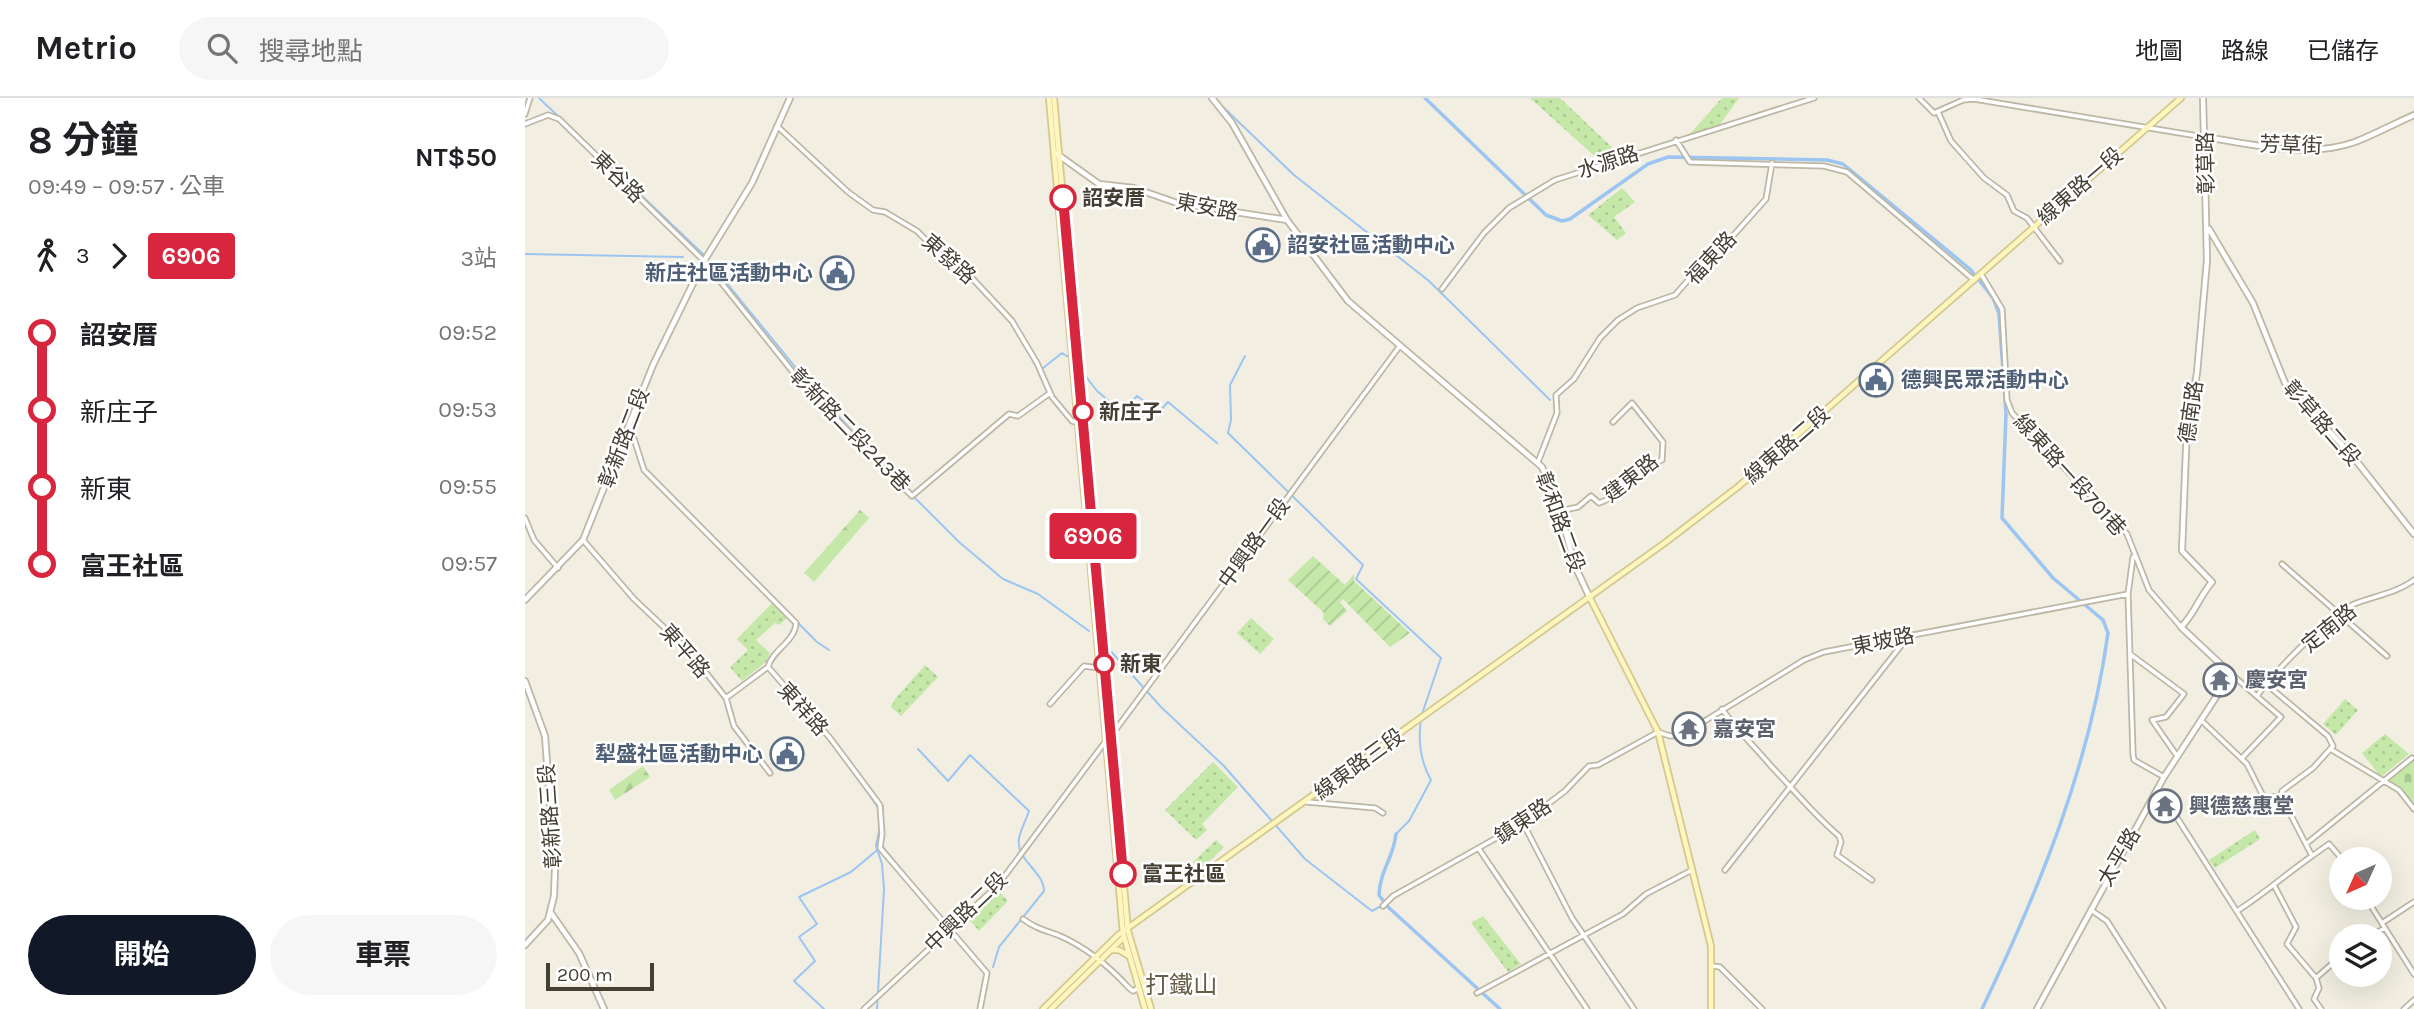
<!DOCTYPE html>
<html lang="zh-TW">
<head>
<meta charset="utf-8">
<style>
  body { margin:0; font-family:Karla,"Noto Sans TC",sans-serif; background:#f6f6f6; color:#202124; height:100vh; display:flex; flex-direction:column; font-size:26px; white-space:nowrap }
  * { box-sizing:border-box; margin:0 }
  p { font-size:23px; color:#757577 }
  .icon { flex:none; width:38px; height:38px; fill:none; stroke:currentColor; stroke-width:2; stroke-linecap:round; stroke-linejoin:round }
  .map { position:relative; flex:1; overflow:hidden }
  .side { display:flex; flex-direction:column; background:#fff; width:525px }
  .side>* { flex:none }
  .badge { padding:0 14px; border-radius:5px; font-size:24px; line-height:46px }
  .needle { width:46px; rotate:225deg }
  .buttons { position:absolute; left:1804px; top:749px; display:grid; gap:14px }
  .buttons a { display:grid; place-items:center; width:63px; height:63px; border-radius:50%; background:#fff; box-shadow:0 7px 28px #0002; font-size:35px }
  .scale { position:absolute; left:21px; bottom:18px; width:108px; box-sizing:border-box; padding-left:7px; border:4px solid #433f33; border-top:0; font-size:19px; line-height:24px; white-space:nowrap; color:#433f33; -webkit-text-stroke:5px #fff; paint-order:stroke }
  .map>.badge { position:absolute; translate:-50% -50%; box-shadow:0 0 0 4px #fff }
  .legs { display:flex; align-items:center; gap:10px; height:77px; padding:0 28px; font-size:23px }
  .legs p { margin-inline-start:auto }
  .overview { display:flex; align-items:center; justify-content:space-between; height:119px; padding:0 28px }
  h1 { font-size:38px; font-weight:700; line-height:52px }
  .primary-button { display:flex; gap:14px; margin-top:auto; padding:14px 28px }
  .primary-button a { flex:1; height:80px; border-radius:42px; background:#111827; color:#fff; font-size:28px; font-weight:700; line-height:80px; text-align:center }
  .primary-button a+a { background:#f6f6f6; color:#202124 }
  ul { padding:0 28px; list-style:none }
  li { display:flex; align-items:center; gap:24px; height:77px; font-size:26px }
  li i { display:grid; place-items:center; width:10px; height:100%; margin:0 9px; background:currentColor }
  li i::after { content:''; width:18px; height:18px; margin:-9px; border:5px solid; border-radius:50%; background:#fff }
  li p { margin-inline-start:auto }
  li:first-child i { background:linear-gradient(#0000 50%,currentColor 0) }
  li:last-child i { background:linear-gradient(currentColor 50%,#0000 0) }
  header { display:flex; align-items:center; gap:42px; box-sizing:border-box; height:98px; padding:0 35px; background:#fff; border-bottom:2px solid #e0e0e0 }
  header strong { font-size:33px }
  nav { display:flex; gap:38px; margin-inline-start:auto; font-size:24px }
  .search { width:490px; height:63px; background:#f6f6f6; display:flex; align-items:center; gap:18px; box-sizing:border-box; padding:0 24px; border-radius:38px; color:#757577; font-size:26px }
  main { display:flex; flex:1; min-height:0 }
  .map>svg:first-child { display:block }
  .grass { fill:url(#grass-dots) }
  .forest { fill:url(#forest-firs) }
  .cemetery { fill:url(#cemetery-stones) }
  .garden { fill:url(#garden-furrows) }
  .lines { fill:none; stroke-linecap:round; stroke-linejoin:round }
  .stream { stroke:#9cc5f2; stroke-width:2 }
  .canal { stroke:#9cc5f2; stroke-width:3.5 }
  .minor-casing { stroke:#bdb7a5; stroke-width:7 }
  .tertiary-casing { stroke:#bdb7a5; stroke-width:8 }
  .secondary-casing { stroke:#d3c990; stroke-width:8 }
  .minor { stroke:#fff; stroke-width:3.5 }
  .tertiary { stroke:#fff; stroke-width:4.5 }
  .secondary { stroke:#fff6bf; stroke-width:4.5 }
  .line-1-casing { stroke:#fff; stroke-width:16 }
  .line-1 { stroke:#d7263d; stroke-width:10 }
  .stop-1-dot { fill:#fff; stroke:#d7263d; stroke-width:3.5 }
  .labels { text-anchor:middle; stroke-width:5; stroke-linejoin:round; paint-order:stroke }
  .street-label { font-size:21px; fill:#433f33; stroke:#fff }
  .stop-label { font-size:21px; font-weight:bold; fill:#433f33; stroke:#fff; text-anchor:start }
  .service-label { font-size:21px; font-weight:bold; fill:#4e5e75; stroke:#fff; text-anchor:start }
  .worship-label { font-size:21px; font-weight:bold; fill:#5b616d; stroke:#fff; text-anchor:start }
  .quarter-label { font-size:24px; fill:#675e4a; stroke:#fff }
</style>
</head>
<body>
<header>
<strong>Metrio</strong>
<div class="search"><svg class="icon" aria-label="search" viewBox="0 0 24 24"><circle cx="10" cy="10" r="6"/><path d="M15 15l6 6"/></svg>搜尋地點</div>
<nav><a>地圖</a><a>路線</a><a>已儲存</a></nav>
</header>
<main>
<section class="side">
<div class="overview"><div><h1>8 分鐘</h1><p>09:49 – 09:57 · 公車</p></div><b>NT$50</b></div>
<div class="legs"><svg class="icon" aria-label="walk" viewBox="0 0 24 24"><circle cx="13" cy="4" r="2"/><path d="M13 8l-2 6 4 7M11 14l-3 7M7 12l3-4h3l4 4"/></svg>3<svg class="icon" aria-label="forward" viewBox="0 0 24 24"><path d="M9 5l7 7-7 7"/></svg><b class="badge" style="background:#d7263d;color:#fff">6906</b><p>3站</p></div>
<ul>
<li><i style="color:#d7263d"></i><b>詔安厝</b><p>09:52</p></li>
<li><i style="color:#d7263d"></i><span>新庄子</span><p>09:53</p></li>
<li><i style="color:#d7263d"></i><span>新東</span><p>09:55</p></li>
<li><i style="color:#d7263d"></i><b>富王社區</b><p>09:57</p></li>
</ul>
<div class="primary-button"><a>開始</a><a>車票</a></div>
</section>
<div class="map">
<svg width="1889" height="911" viewBox="0 0 1889 911">
  <defs>
    <pattern id="grass-dots" width="8" height="8" patternUnits="userSpaceOnUse" patternTransform="scale(1.75)"><rect width="8" height="8" fill="#c5e8a9"/><path d="M2 2h.1M6 6h.1" fill="none" stroke="#aac892" stroke-width="1.8" stroke-linecap="round"/></pattern>
    <pattern id="forest-firs" width="22" height="20" patternUnits="userSpaceOnUse" patternTransform="scale(1.75)"><rect width="22" height="20" fill="#c5e8a9"/><path d="M5 1l3.5 6h-7zM16 11l3.5 6h-7z" fill="#aac892"/></pattern>
    <pattern id="cemetery-stones" width="16" height="16" patternUnits="userSpaceOnUse" patternTransform="scale(1.75)"><rect width="16" height="16" fill="#c5e8a9"/><path d="M2 7V4a2 2 0 0 1 4 0v3zM10 15v-3a2 2 0 0 1 4 0v3z" fill="#aac892"/></pattern>
    <pattern id="garden-furrows" width="10" height="10" patternUnits="userSpaceOnUse" patternTransform="scale(1.75)"><rect width="10" height="10" fill="#c5e8a9"/><path d="M-1 1l2-2M0 10L10 0M9 11l2-2" fill="none" stroke="#aac892"/></pattern>
  </defs>
  <rect width="100%" height="100%" fill="#f2efe2"/>
  <!-- grass -->
  <path class="grass" d="M 1005,0 L 1035,0 L 1094,56 L 1075,63 Z
    M 1197,0 L 1214,0 L 1193,29 L 1164,37 Z
    M 1097,90 L 1110,104 L 1089,119 L 1101,135 L 1092,142 L 1063,117 Z
    M 251,501 L 266,517 L 254,527 L 250,525 L 231,542 L 245,555 L 241,564 L 217,583 L 205,569 L 223,552 L 212,541 Z
    M 726,520 L 749,541 L 735,556 L 712,535 Z
    M 400,567 L 413,579 L 376,618 L 366,609 L 370,601 Z
    M 1820,601 L 1833,612 L 1811,637 L 1798,626 Z
    M 1860,636 L 1884,656 L 1856,679 L 1837,655 Z
    M 688,664 L 713,689 L 677,726 L 682,732 L 671,742 L 640,712 Z
    M 1730,732 L 1735,741 L 1690,770 L 1684,762 Z
    M 691,742 L 699,749 L 676,772 L 668,764 Z
    M 472,791 L 483,803 L 454,833 L 442,819 Z
    M 958,818 L 996,866 L 983,874 L 946,825 Z"/>
  <!-- forest -->
  <path class="forest" d="M 335,412 L 344,420 L 289,484 L 279,475 Z
    M 118,668 L 125,679 L 90,702 L 84,692 Z"/>
  <!-- cemetery -->
  <path class="cemetery" d="M 1889,662 L 1889,714 L 1877,696 L 1860,683 Z"/>
  <!-- garden -->
  <path class="garden" d="M 788,458 L 820,487 L 829,476 L 829,483 L 885,535 L 865,549 L 818,501 L 815,504 L 822,513 L 805,528 L 798,521 L 799,515 L 763,482 Z"/>
  <g class="lines">
    <!-- stream -->
    <path class="stream" d="M 14,0 L 178,156 L 288,291 L 360,368
      M 697,8 L 769,77 L 904,183 L 1025,302
      M 1684,154 L 1684,166
      M 0,156 L 158,159
      M 720,258 L 705,287 L 706,322 L 703,335 L 838,467 L 831,481 L 916,560 L 897,616
      M 518,270 L 537,255 L 545,260
      M 556,272 L 572,293 L 596,313 L 612,298 L 634,314 L 643,304 L 692,345
      M 1674,274 L 1675,262
      M 388,398 L 434,444 L 478,481 L 513,496 L 564,533
      M 181,432 L 292,544 L 304,552
      M 583,550 L 636,609 L 699,668 L 780,761 L 847,813 L 858,807
      M 271,599 L 302,634
      M 298,634 L 307,646
      M 393,651 L 423,683 L 445,657 L 504,713 C 501,722 496,731 494,740 C 490,762 519,773 519,793 L 474,849 L 468,869
      M 316,652 L 332,673
      M 328,673 L 354,711
      M 341,686 L 358,709 L 358,734
      M 871,736 L 884,723 L 906,682 C 895,663 893,642 896,621
      M 358,749 L 383,780
      M 299,911 L 269,883 L 290,863 L 274,839 L 292,826 L 274,799 L 326,774 L 351,753
      M 352,911 L 359,791 L 357,766 L 351,748 L 355,728"/>
    <!-- canal -->
    <path class="canal" d="M 900,0 L 1021,117 L 1037,123 L 1045,121 L 1123,66 L 1143,59 L 1302,62 L 1318,66 L 1446,172 L 1468,200 L 1474,216 L 1481,316 L 1477,420 L 1528,480 L 1578,522 L 1583,535 C 1565,667 1514,792 1457,911
      M 871,736 C 869,759 855,772 854,797 L 862,808 L 975,911"/>
    <defs>
      <path id="minor" d="M 1394,0 L 1409,15 L 1438,2 L 1449,1 L 1679,39
        M 1413,14 L 1426,43 L 1459,80 L 1482,97 L 1489,113 L 1502,120 L 1535,163
        M 0,16 L 5,0
        M 0,26 L 23,17 L 34,21 L 179,163 L 279,288 L 387,398 L 484,316 L 493,318 L 525,295
        M 252,28 L 323,94 L 348,112 L 360,114 L 392,133 L 419,160 L 446,179 L 487,223 L 512,265 L 527,299 L 547,323 L 559,327
        M 1151,42 L 1165,64 L 1299,68 L 1322,74 L 1449,182
        M 1456,176 L 1477,211 L 1482,302 L 1487,315 L 1602,436 L 1624,492 L 1656,529
        M 917,191 L 959,135 L 984,110 L 1030,82 L 1289,0
        M 105,328 L 119,372 L 271,525 C 270,544 247,552 243,569 L 305,640 L 355,707 L 357,736 L 355,750 L 462,875 L 455,911
        M 1013,364 L 1032,315 L 1031,297 L 1049,281 L 1075,240 L 1093,222 L 1112,210 L 1150,197 L 1181,162 L 1188,160 L 1241,101 L 1247,65
        M 1035,413 L 1053,409 L 1066,398 L 1074,405 C 1099,397 1112,371 1137,362 L 1138,344 L 1107,305 L 1088,324
        M 0,420 L 9,442 L 33,470
        M 58,442 L 109,501 L 163,552 L 201,600 L 209,628 L 245,675
        M 1608,459 L 1603,496 L 1608,656 L 1609,662 L 1639,679
        M 1757,466 L 1862,558
        M 1605,556 L 1659,596 L 1641,619 L 1627,622 L 1652,658
        M 1706,576 L 1756,619 L 1717,660
        M 1741,586 L 1803,638 L 1808,648 L 1788,670 L 1757,693 L 1756,698
        M 1732,598 C 1748,575 1804,518 1829,506 C 1849,498 1872,495 1889,482
        M 201,600 L 243,569
        M 525,606 L 559,568 L 574,570
        M 1197,611 C 1212,632 1229,648 1246,668 C 1269,692 1288,716 1314,738 L 1316,744 L 1312,757 L 1347,782
        M 1678,624 L 1722,666 L 1739,700 L 1756,698 L 1787,758 C 1761,776 1739,796 1712,813
        M 586,638 L 874,249
        M 1807,652 L 1874,692 L 1889,711
        M 1633,690 L 1774,911
        M 782,704 L 850,710 L 858,715
        M 998,725 L 1047,820 L 1109,911
        M 1781,746 L 1887,660
        M 954,751 L 1062,911
        M 1787,758 L 1804,746 L 1817,761
        M 1200,772 L 1382,540
        M 1750,789 L 1771,829 L 1762,846 L 1791,880 L 1794,890 L 1789,901 L 1796,911
        M 1841,800 L 1889,876
        M 858,808 L 868,798 L 998,725 L 1040,693 L 1064,668 L 1073,667 L 1133,634 L 1145,638 L 1157,637 L 1279,562 L 1299,554 L 1603,496
        M 1566,812 L 1582,823 L 1638,911
        M 498,821 C 510,830 519,832 533,837 C 561,849 584,868 604,890 L 608,893 L 612,891
        M 1857,825 L 1889,804
        M 1845,838 L 1860,830
        M 1188,868 L 1195,869 L 1237,911
        M 1791,880 L 1816,858
        M 952,895 L 1098,816 L 1121,796 L 1167,772
        M 339,911 L 473,787 L 580,644
        M 1879,911 L 1889,902"/>
      <path id="tertiary" d="M 687,0 L 707,25 L 762,122 L 823,203 L 1017,369 L 1035,413 L 1050,468 L 1064,498
        M 1679,39 C 1728,46 1782,61 1830,44 C 1850,36 1869,26 1889,17
        M 532,56 L 574,86 L 609,90 L 652,105 L 762,122
        M 1684,131 L 1728,205 L 1760,285 L 1829,360 L 1889,436
        M 0,502 L 58,442 L 128,267 L 179,163 L 227,85 L 265,0
        M 0,583 L 20,638 L 30,771 L 29,798 L 23,822 L 0,847
        M 26,815 L 54,855 L 79,911
        M 1512,911 L 1639,679 L 1706,576 L 1656,529 C 1669,517 1674,499 1687,484 L 1657,453 L 1662,327 L 1672,275 L 1682,162 L 1678,0"/>
      <path id="secondary" d="M 524,0 L 598,835 L 620,911
        M 529,0 L 603,833 L 626,911
        M 1064,498 L 1133,634 L 1186,848 L 1186,911
        M 586,852 L 594,852 L 604,858
        M 518,911 L 593,837 L 1141,444 L 1214,388 L 1656,0
        M 526,911 L 599,839"/>
    </defs>
    <!-- minor casing -->
    <use href="#minor" class="minor-casing"/>
    <!-- tertiary casing -->
    <use href="#tertiary" class="tertiary-casing"/>
    <!-- secondary casing -->
    <use href="#secondary" class="secondary-casing"/>
    <!-- minor -->
    <use href="#minor" class="minor"/>
    <!-- tertiary -->
    <use href="#tertiary" class="tertiary"/>
    <!-- secondary -->
    <use href="#secondary" class="secondary"/>
  </g>
  <g class="lines">
    <defs>
      <path id="line-1" d="M 538,100 L 598,776"/>
    </defs>
    <!-- line-1 casing -->
    <use href="#line-1" class="line-1-casing"/>
    <!-- line-1 -->
    <use href="#line-1" class="line-1"/>
  </g>
  <!-- icons -->
  <defs>
    <symbol id="civic-ring" viewBox="-11 -11 22 22"><circle r="9.5" fill="#fff" stroke="#5c6f8a" stroke-width="1.5"/><path d="M-.6-6.5H3V-4.5H.6V-3L4-1V1h2V6H-6V1h2V-1L-.6-3ZM-1.2 2.5V6h2.4V2.5Z" fill="#5c6f8a"/></symbol>
    <symbol id="temple-ring" viewBox="-11 -11 22 22"><circle r="9.5" fill="#fff" stroke="#6b7280" stroke-width="1.5"/><path d="M0-6L5-2H3V0L6.5 2.5H4V6H1.5V3h-3V6H-4V2.5H-6.5L-3 0V-2H-5Z" fill="#6b7280"/></symbol>
  </defs>
  <g fill-rule="evenodd">
    <use href="#civic-ring" x="719" y="128" width="38" height="38"/>
    <use href="#civic-ring" x="293" y="156" width="38" height="38"/>
    <use href="#civic-ring" x="1332" y="263" width="38" height="38"/>
    <use href="#temple-ring" x="1676" y="563" width="38" height="38"/>
    <use href="#temple-ring" x="1145" y="612" width="38" height="38"/>
    <use href="#civic-ring" x="243" y="637" width="38" height="38"/>
    <use href="#temple-ring" x="1621" y="689" width="38" height="38"/>
  </g>
  <!-- markers -->
  <g class="stop-1-dot">
    <circle cx="538" cy="100" r="12"/>
    <circle cx="558" cy="314" r="9"/>
    <circle cx="579" cy="566" r="9"/>
    <circle cx="598" cy="776" r="12"/>
  </g>
  <g class="labels">
    <!-- street labels -->
    <g class="street-label">
      <text transform="translate(1766 47) rotate(2)" y="7">芳草街</text>
      <text transform="translate(1083 64) rotate(-18)" y="7">水源路</text>
      <text transform="translate(1681 65) rotate(-91)" y="7">彰草路</text>
      <text transform="translate(93 79) rotate(44)" y="7">東谷路</text>
      <text transform="translate(1555 88) rotate(-41)" y="7">線東路一段</text>
      <text transform="translate(682 109) rotate(11)" y="7">東安路</text>
      <text transform="translate(1186 160) rotate(-47)" y="7">福東路</text>
      <text transform="translate(424 161) rotate(41)" y="7">東發路</text>
      <text transform="translate(1666 314) rotate(-82)" y="7">德南路</text>
      <text transform="translate(1797 325) rotate(49)" y="7">彰草路二段</text>
      <text transform="translate(325 332) rotate(46)" y="7">彰新路二段243巷</text>
      <text transform="translate(99 340) rotate(-69)" y="7">彰新路二段</text>
      <text transform="translate(1262 347) rotate(-41)" y="7">線東路二段</text>
      <text transform="translate(1545 377) rotate(48)" y="7">線東路一段701巷</text>
      <text transform="translate(1106 380) rotate(-38)" y="7">建東路</text>
      <text transform="translate(1035 424) rotate(70)" y="7">彰和路二段</text>
      <text transform="translate(729 445) rotate(-54)" y="7">中興路一段</text>
      <text transform="translate(1804 530) rotate(-39)" y="7">定南路</text>
      <text transform="translate(1358 543) rotate(-11)" y="7">東坡路</text>
      <text transform="translate(160 553) rotate(49)" y="7">東平路</text>
      <text transform="translate(278 611) rotate(48)" y="7">東祥路</text>
      <text transform="translate(834 666) rotate(-36)" y="7">線東路三段</text>
      <text transform="translate(25 718) rotate(-94)" y="7">彰新路三段</text>
      <text transform="translate(998 723) rotate(-34)" y="7">鎮東路</text>
      <text transform="translate(1594 759) rotate(-60)" y="7">太平路</text>
      <text transform="translate(441 814) rotate(-44)" y="7">中興路二段</text>
    </g>
    <!-- stop labels -->
    <g class="stop-label">
      <text x="557" y="107">詔安厝</text>
      <text x="574" y="321">新庄子</text>
      <text x="595" y="573">新東</text>
      <text x="617" y="783">富王社區</text>
    </g>
    <!-- service labels -->
    <g class="service-label">
      <text x="762" y="154">詔安社區活動中心</text>
      <text x="288" y="182" text-anchor="end">新庄社區活動中心</text>
      <text x="1376" y="289">德興民眾活動中心</text>
      <text x="238" y="663" text-anchor="end">犁盛社區活動中心</text>
    </g>
    <!-- worship labels -->
    <g class="worship-label">
      <text x="1720" y="589">慶安宮</text>
      <text x="1188" y="638">嘉安宮</text>
      <text x="1664" y="715">興德慈惠堂</text>
    </g>
    <!-- quarter labels -->
    <g class="quarter-label">
      <text x="656" y="895">打鐵山</text>
    </g>
  </g>
</svg>
<div class="buttons">
<a><svg class="needle" viewBox="-14 -14 28 28"><path d="M0-13l5 13h-10z" fill="#e53935"/><path d="M0 13l5-13h-10z" fill="#757577"/></svg></a>
<a><svg class="icon" aria-label="layers" viewBox="0 0 24 24"><path d="M12 4l9 5-9 5-9-5zM3 14l9 5 9-5"/></svg></a>
</div>
<div class="scale">200 m</div>
<b class="badge" style="left:568px;top:438px;background:#d7263d;color:#fff">6906</b>
</div>
</main>
</body>
</html>
